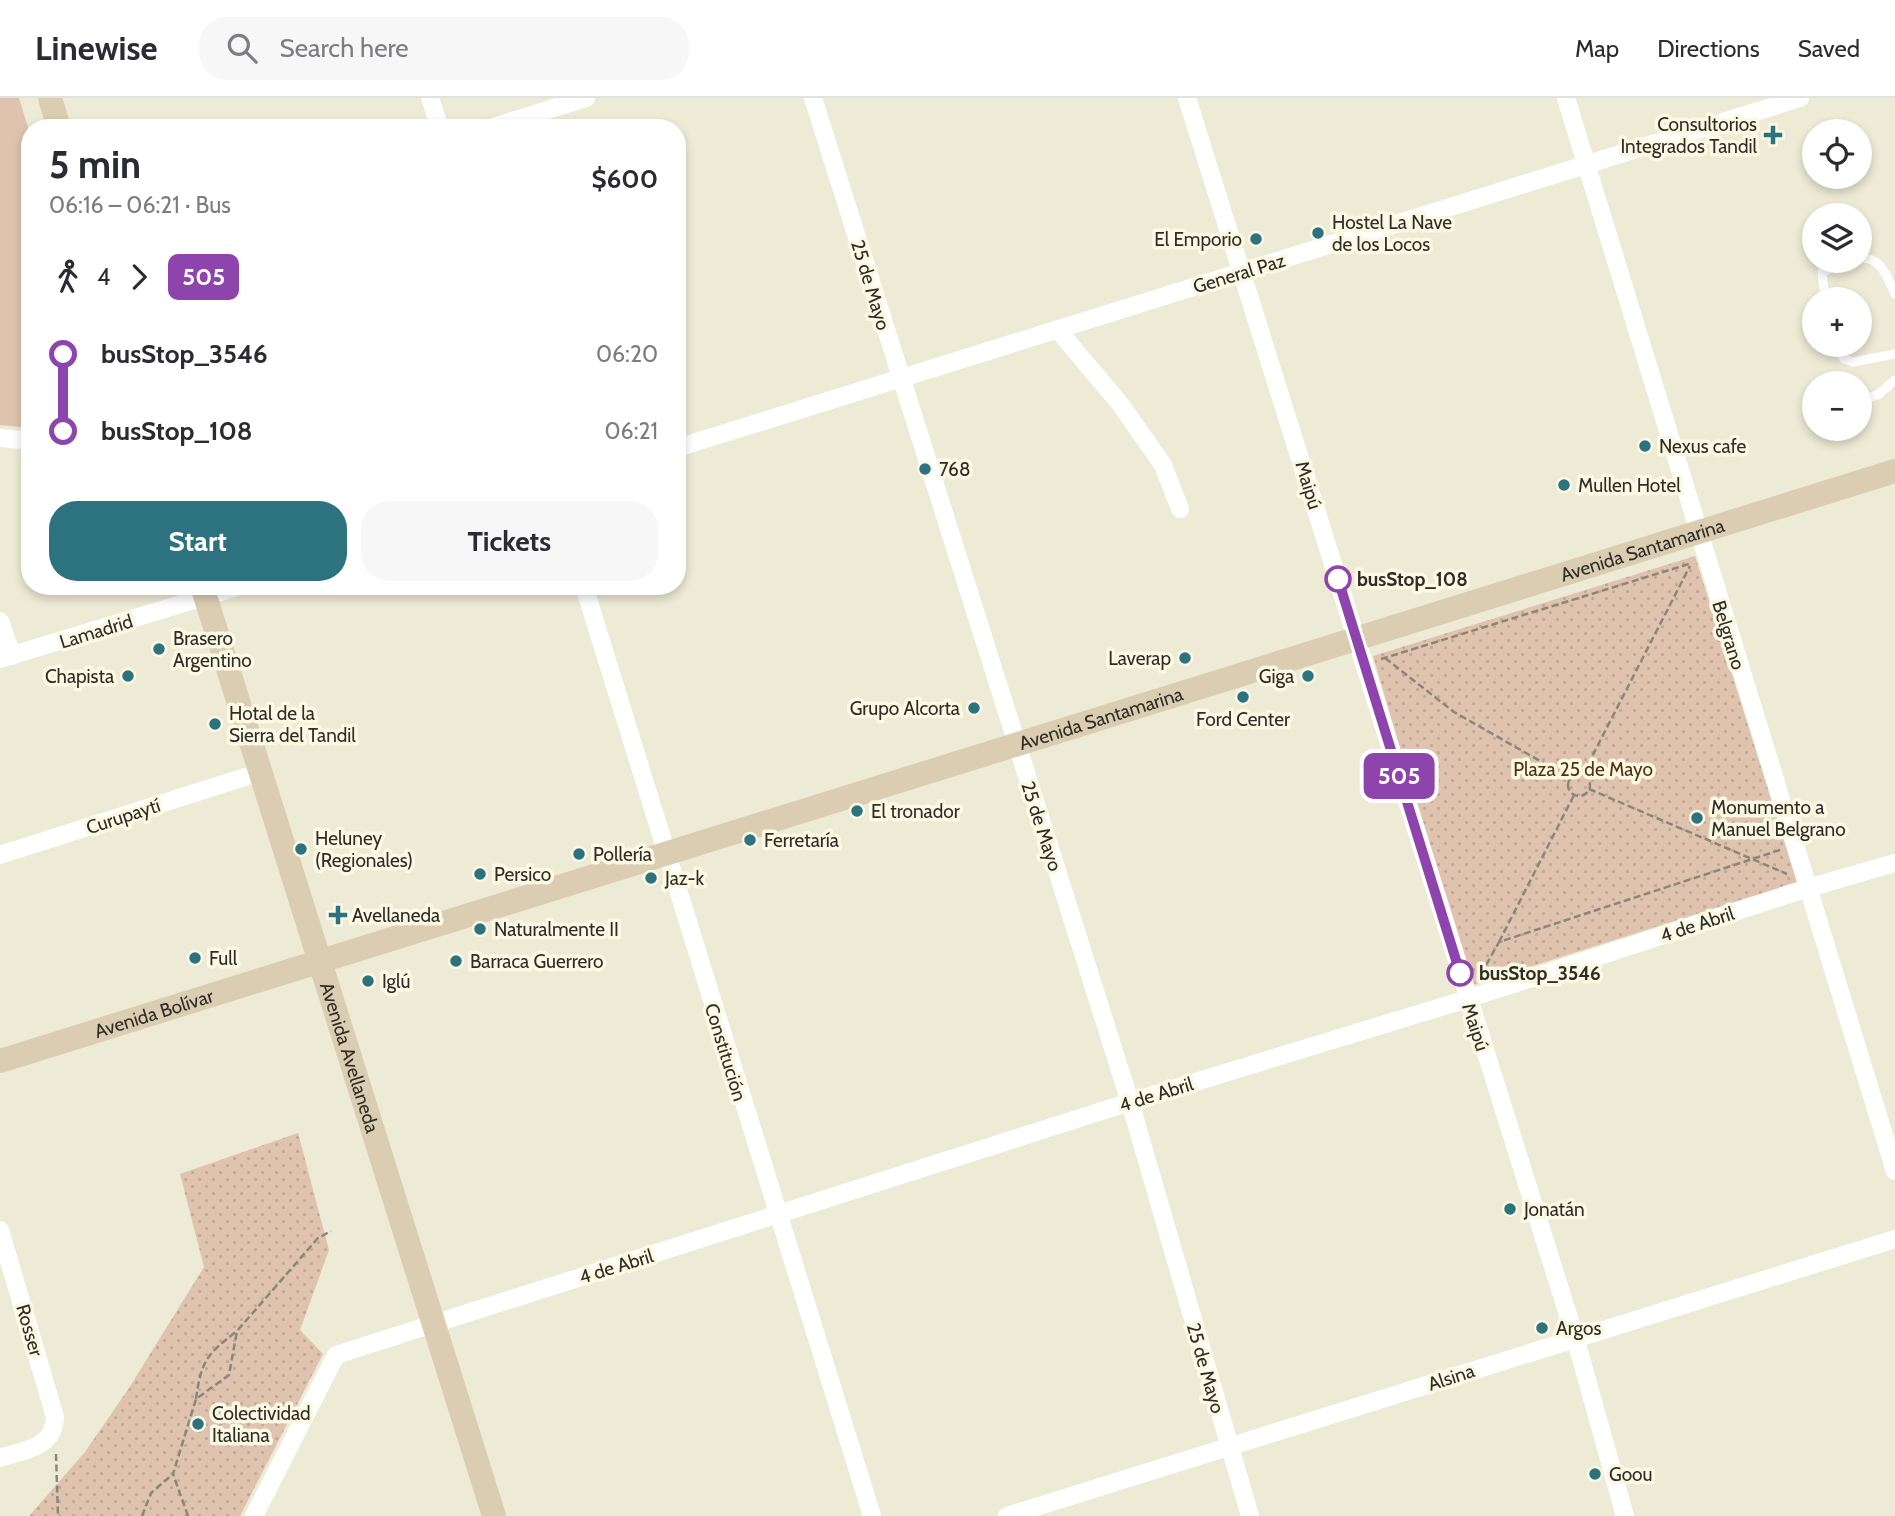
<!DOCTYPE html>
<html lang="en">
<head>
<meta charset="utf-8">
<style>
  body { margin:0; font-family:Cabin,sans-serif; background:#f7f7f7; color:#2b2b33; height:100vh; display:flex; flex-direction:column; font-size:26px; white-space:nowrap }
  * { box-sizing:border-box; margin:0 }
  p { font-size:23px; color:#7c7c81 }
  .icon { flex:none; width:38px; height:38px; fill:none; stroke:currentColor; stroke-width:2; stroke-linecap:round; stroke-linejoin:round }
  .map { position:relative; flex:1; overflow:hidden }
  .sheet { position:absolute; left:21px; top:21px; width:665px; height:476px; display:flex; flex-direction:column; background:#fff; border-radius:28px; box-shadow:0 4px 10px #0003 }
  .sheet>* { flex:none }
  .badge { padding:0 14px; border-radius:10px; font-size:24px; line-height:46px }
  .fabs { position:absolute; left:1802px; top:21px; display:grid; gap:14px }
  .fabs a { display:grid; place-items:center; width:70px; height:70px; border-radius:50%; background:#fff; box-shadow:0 4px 10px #0003; font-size:35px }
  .map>.badge { position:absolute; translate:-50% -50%; box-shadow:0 0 0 4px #fff }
  .legs { display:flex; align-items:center; gap:10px; height:77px; padding:0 28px; font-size:23px }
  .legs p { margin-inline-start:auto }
  .summary { display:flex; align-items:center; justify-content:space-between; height:119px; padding:0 28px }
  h1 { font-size:38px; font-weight:700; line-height:52px }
  .button { display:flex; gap:14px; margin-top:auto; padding:14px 28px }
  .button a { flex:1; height:80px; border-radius:28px; background:#2c737f; color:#fff; font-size:28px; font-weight:700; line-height:80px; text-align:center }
  .button a+a { background:#f7f7f7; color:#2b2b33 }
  ul { padding:0 28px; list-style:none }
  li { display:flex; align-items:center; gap:24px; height:77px; font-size:26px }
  li i { display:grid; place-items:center; width:10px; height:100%; margin:0 9px; background:currentColor }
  li i::after { content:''; width:18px; height:18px; margin:-9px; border:5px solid; border-radius:50%; background:#fff }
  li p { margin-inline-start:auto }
  li:first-child i { background:linear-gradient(#0000 50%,currentColor 0) }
  li:last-child i { background:linear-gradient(currentColor 50%,#0000 0) }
  header { display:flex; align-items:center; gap:42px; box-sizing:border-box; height:98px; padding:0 35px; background:#fff; border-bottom:2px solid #e1e1e2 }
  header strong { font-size:33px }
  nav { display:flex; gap:38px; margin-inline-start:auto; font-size:24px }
  .search { width:490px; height:63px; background:#f7f7f7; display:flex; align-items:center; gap:18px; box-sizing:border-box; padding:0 24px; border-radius:28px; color:#7c7c81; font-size:26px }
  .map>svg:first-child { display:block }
  .grass { fill:#dfc3ae }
  .park { fill:url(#park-dots) }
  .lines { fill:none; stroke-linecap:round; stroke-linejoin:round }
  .path { stroke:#898779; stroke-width:2.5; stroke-dasharray:7 3.5; stroke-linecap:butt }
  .service { stroke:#fff; stroke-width:9 }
  .minor { stroke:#fff; stroke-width:18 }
  .secondary { stroke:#dbcdb2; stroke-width:24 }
  .line-1-casing { stroke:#fff; stroke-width:16 }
  .line-1 { stroke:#8e44ad; stroke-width:10 }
  .poi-dot { fill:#2c737f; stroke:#fbf9e3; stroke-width:2.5 }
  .stop-1-dot { fill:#fff; stroke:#8e44ad; stroke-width:3.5 }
  .labels { text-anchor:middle; stroke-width:7; stroke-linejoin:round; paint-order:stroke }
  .poi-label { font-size:19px; fill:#2f2e26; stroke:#fbf9e3; text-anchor:start }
  .street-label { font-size:19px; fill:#2f2e26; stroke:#fbf9e3 }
  .stop-label { font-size:19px; font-weight:bold; fill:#2f2e26; stroke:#fbf9e3; text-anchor:start }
  .park-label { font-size:19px; fill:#55300c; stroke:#fbf9e3 }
</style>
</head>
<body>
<header>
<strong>Linewise</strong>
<div class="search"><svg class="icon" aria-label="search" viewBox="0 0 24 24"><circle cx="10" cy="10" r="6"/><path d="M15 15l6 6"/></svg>Search here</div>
<nav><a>Map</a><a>Directions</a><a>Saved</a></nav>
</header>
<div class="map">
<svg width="1895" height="1418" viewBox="0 0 1895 1418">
  <defs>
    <pattern id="park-dots" width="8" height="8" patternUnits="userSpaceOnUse" patternTransform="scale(1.75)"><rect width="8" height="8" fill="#dfc3ae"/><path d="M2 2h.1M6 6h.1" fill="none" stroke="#c0a896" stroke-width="1.8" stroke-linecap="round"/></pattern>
  </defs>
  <rect width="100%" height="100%" fill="#edebd5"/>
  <!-- grass -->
  <path class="grass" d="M 0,0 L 19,0 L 30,36 L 30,330 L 0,327 Z"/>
  <!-- park -->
  <path class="park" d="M 1695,458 L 1797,784 L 1470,888 L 1373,558 Z
    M 298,1035 L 329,1152 L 300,1232 L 323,1256 L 240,1418 L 29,1418 L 85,1354 L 129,1290 L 204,1169 L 180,1076 Z"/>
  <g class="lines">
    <!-- path -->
    <path class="path" d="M 1385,560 L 1454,614 L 1570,680
      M 1381,561 L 1692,465
      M1568 687a11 11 0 1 1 22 0a11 11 0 1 1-22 0Z
      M 1583,676 L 1690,468
      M 1589,691 L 1787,776
      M 1499,844 L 1574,697
      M 1481,876 L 1499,844 L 1780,752
      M 196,1301 C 201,1263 207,1256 237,1233
      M 56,1356 L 58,1418
      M 142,1418 L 151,1395 L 173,1376
      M 188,1418 L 173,1376 L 196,1301 L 229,1277 L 237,1233 L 318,1140 L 331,1133"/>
    <!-- service -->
    <path class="service" d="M 1860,160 C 1882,159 1887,179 1895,196
      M 1825,201 L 1822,174 L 1851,163
      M 1837,247 L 1844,261 L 1853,264 L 1895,256
      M 1860,304 L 1879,296 L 1895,282"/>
    <!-- minor -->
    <path class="minor" d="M 430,0 L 440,30
      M 813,0 L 1130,1004 L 1250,1418
      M 1187,0 L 1575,1239 L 1625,1418
      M 1566,0 L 1895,1073
      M 490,30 L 586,0
      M 1058,232 L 1121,307 L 1163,367 L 1180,411
      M 0,340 L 30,343
      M 677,350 L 1800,0
      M 584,488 L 872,1418
      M 0,523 L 12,558
      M 0,561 L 240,488
      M 0,757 L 245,679
      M 0,1132 L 55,1319 C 54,1350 25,1352 0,1360
      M 254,1418 L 336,1257 L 1130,1004 L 1467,901 L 1808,790 L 1895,765
      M 1007,1418 L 1895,1141"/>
    <!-- secondary -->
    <g class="secondary">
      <path d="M 50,0 L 59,30"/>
      <path id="s1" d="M 202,488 L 494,1418"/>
      <path id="s2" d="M 0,963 L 1895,373"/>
    </g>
  </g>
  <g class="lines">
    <defs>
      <path id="line-1" d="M 1338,481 L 1460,875"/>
    </defs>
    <!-- line-1 casing -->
    <use href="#line-1" class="line-1-casing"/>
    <!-- line-1 -->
    <use href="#line-1" class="line-1"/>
  </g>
  <!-- markers -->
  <g class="poi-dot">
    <path d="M1769.5 26.5h7v7h7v7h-7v7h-7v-7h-7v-7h7z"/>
    <circle cx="1318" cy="135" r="7"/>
    <circle cx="1256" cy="141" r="7"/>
    <circle cx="1645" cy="348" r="7"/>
    <circle cx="925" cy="371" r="7"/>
    <circle cx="1564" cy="387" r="7"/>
    <circle cx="159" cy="551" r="7"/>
    <circle cx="1185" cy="560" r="7"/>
    <circle cx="128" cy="578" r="7"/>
    <circle cx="1308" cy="578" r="7"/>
    <circle cx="1243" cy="599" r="7"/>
    <circle cx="974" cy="610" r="7"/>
    <circle cx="215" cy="626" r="7"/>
    <circle cx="857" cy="713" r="7"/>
    <circle cx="1697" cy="720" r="7"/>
    <circle cx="750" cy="742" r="7"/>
    <circle cx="301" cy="751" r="7"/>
    <circle cx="579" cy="756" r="7"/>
    <circle cx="480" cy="776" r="7"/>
    <circle cx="651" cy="780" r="7"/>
    <path d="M334.5 806.5h7v7h7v7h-7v7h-7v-7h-7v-7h7z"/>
    <circle cx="480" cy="831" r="7"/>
    <circle cx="195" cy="860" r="7"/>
    <circle cx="456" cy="863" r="7"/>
    <circle cx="368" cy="883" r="7"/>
    <circle cx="1510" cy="1111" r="7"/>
    <circle cx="1542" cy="1230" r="7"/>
    <circle cx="198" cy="1326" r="7"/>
    <circle cx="1595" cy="1376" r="7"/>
  </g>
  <g class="stop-1-dot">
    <circle cx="1338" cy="481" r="12"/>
    <circle cx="1460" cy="875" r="12"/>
  </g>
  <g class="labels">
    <!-- poi labels -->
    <g class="poi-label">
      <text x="1757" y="33" text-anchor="end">Consultorios<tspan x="1757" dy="22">Integrados Tandil</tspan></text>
      <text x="1332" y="131">Hostel La Nave<tspan x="1332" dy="22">de los Locos</tspan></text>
      <text x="1242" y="148" text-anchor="end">El Emporio</text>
      <text x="1659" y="355">Nexus cafe</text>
      <text x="939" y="378">768</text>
      <text x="1578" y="394">Mullen Hotel</text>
      <text x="173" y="547">Brasero<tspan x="173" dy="22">Argentino</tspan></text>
      <text x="1171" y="567" text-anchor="end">Laverap</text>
      <text x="114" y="585" text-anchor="end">Chapista</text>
      <text x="1294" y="585" text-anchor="end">Giga</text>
      <text x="960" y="617" text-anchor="end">Grupo Alcorta</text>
      <text x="229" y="622">Hotal de la<tspan x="229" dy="22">Sierra del Tandil</tspan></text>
      <text x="1243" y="628" text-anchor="middle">Ford Center</text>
      <text x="1711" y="716">Monumento a<tspan x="1711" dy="22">Manuel Belgrano</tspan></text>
      <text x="871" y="720">El tronador</text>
      <text x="315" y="747">Heluney<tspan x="315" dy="22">(Regionales)</tspan></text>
      <text x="764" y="749">Ferretaría</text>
      <text x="593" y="763">Pollería</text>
      <text x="494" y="783">Persico</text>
      <text x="665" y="787">Jaz-k</text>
      <text x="352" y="824">Avellaneda</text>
      <text x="494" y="838">Naturalmente II</text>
      <text x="209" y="867">Full</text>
      <text x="470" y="870">Barraca Guerrero</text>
      <text x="382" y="890">Iglú</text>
      <text x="1524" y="1118">Jonatán</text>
      <text x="1556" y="1237">Argos</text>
      <text x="212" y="1322">Colectividad<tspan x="212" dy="22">Italiana</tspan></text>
      <text x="1609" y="1383">Goou</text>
    </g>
    <!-- street labels -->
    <g class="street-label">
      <text transform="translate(1239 175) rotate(-17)" y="7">General Paz</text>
      <text transform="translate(871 187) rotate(73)" y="7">25 de Mayo</text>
      <text transform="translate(1309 387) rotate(73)" y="7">Maipú</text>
      <text dy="7" stroke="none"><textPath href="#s2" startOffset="1720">Avenida Santamarina</textPath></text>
      <text transform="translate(96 533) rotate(-17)" y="7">Lamadrid</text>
      <text transform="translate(1729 537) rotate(73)" y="7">Belgrano</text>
      <text dy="7" stroke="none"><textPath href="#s2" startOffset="1153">Avenida Santamarina</textPath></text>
      <text transform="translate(123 718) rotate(-18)" y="7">Curupaytí</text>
      <text transform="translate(1042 728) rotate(72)" y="7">25 de Mayo</text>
      <text transform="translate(1697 826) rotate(-18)" y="7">4 de Abril</text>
      <text dy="7" stroke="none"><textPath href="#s2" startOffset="161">Avenida Bolívar</textPath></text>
      <text transform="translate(1476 929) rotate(72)" y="7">Maipú</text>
      <text transform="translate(726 954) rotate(73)" y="7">Constitución</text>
      <text dy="7" stroke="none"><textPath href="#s1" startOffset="494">Avenida Avellaneda</textPath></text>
      <text transform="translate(1156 996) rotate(-17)" y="7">4 de Abril</text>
      <text transform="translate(616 1168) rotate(-17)" y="7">4 de Abril</text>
      <text transform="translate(30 1232) rotate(74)" y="7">Rosser</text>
      <text transform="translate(1206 1270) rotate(74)" y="7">25 de Mayo</text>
      <text transform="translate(1451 1279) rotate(-18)" y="7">Alsina</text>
    </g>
    <!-- stop labels -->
    <g class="stop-label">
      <text x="1357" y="488">busStop_108</text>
      <text x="1479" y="882">busStop_3546</text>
    </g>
    <!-- park labels -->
    <g class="park-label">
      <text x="1583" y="678">Plaza 25 de Mayo</text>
    </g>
  </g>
</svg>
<div class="fabs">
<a><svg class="icon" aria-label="locate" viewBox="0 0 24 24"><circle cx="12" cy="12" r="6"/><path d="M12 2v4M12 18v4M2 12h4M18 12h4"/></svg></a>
<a><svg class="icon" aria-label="layers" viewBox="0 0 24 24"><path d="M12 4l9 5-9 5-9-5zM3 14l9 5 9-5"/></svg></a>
<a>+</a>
<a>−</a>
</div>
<b class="badge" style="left:1399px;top:678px;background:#8e44ad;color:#fff">505</b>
<section class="sheet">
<div class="summary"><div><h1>5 min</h1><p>06:16 – 06:21 · Bus</p></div><b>$600</b></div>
<div class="legs"><svg class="icon" aria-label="walk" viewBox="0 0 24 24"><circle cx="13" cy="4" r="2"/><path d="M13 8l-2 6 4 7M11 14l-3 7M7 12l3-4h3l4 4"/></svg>4<svg class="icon" aria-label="forward" viewBox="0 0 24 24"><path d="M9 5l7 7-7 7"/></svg><b class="badge" style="background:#8e44ad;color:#fff">505</b></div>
<ul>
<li><i style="color:#8e44ad"></i><b>busStop_3546</b><p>06:20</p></li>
<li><i style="color:#8e44ad"></i><b>busStop_108</b><p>06:21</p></li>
</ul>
<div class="button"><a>Start</a><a>Tickets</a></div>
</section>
</div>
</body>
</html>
